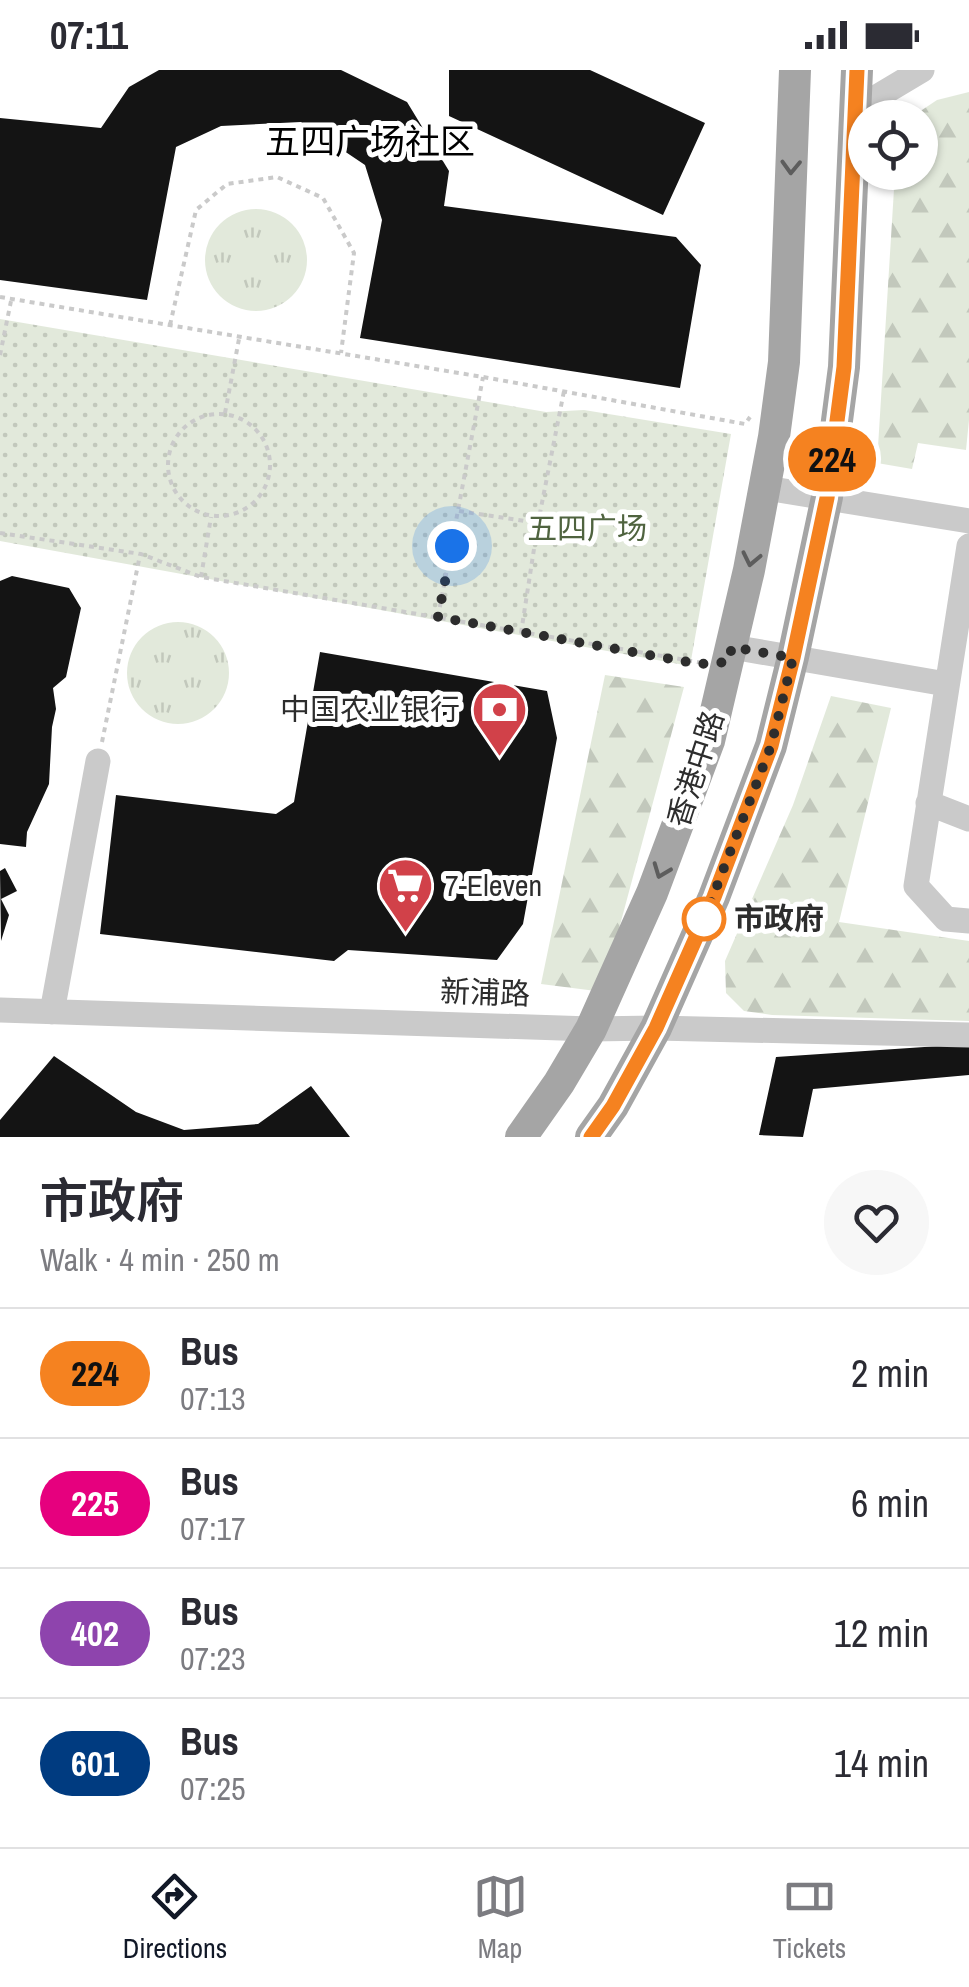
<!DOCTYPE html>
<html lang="en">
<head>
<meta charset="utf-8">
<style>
  body { margin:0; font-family:"Archivo Narrow","Noto Sans SC",sans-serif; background:#f7f7f7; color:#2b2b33; height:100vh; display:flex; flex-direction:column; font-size:38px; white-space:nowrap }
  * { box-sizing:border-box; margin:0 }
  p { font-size:32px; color:#7c7c81 }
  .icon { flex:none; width:55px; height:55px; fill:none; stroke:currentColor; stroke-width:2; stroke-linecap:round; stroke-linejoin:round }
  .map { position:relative; height:1067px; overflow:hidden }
  .side { display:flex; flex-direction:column; background:#fff; flex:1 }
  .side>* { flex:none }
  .badge { padding:0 20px; border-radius:32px; font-size:35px; line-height:65px }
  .tools { position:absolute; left:848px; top:30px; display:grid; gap:20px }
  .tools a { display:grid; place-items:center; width:90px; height:90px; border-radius:50%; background:#fff; box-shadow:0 2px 8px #0004; font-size:50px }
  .you { position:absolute; width:50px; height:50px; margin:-25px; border:8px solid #fff; border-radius:50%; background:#1a73e8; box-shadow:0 0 0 15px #1a73e833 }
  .map>.badge { position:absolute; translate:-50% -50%; box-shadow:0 0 0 5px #fff }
  .round { display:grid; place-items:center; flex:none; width:105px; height:105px; border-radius:52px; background:#f7f7f7 }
  .overview { display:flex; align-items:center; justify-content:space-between; height:170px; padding:0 40px }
  h1 { font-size:48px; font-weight:600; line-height:75px }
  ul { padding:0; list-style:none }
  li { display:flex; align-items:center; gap:30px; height:130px; padding:0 40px; border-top:2px solid #e1e1e2 }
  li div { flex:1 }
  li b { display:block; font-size:38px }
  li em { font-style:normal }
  li .badge { min-width:110px; font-weight:700; text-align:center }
  .status { display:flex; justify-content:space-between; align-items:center; height:70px; padding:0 50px; background:#fff; direction:ltr }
  .status svg { height:28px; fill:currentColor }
  .dock { display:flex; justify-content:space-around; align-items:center; height:140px; border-top:2px solid #e1e1e2; background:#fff; font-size:28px; color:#7c7c81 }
  .dock a { display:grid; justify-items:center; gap:5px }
  .dock .selected { color:#111827 }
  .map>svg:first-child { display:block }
  .grass { fill:url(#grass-tufts) }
  .forest { fill:url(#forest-firs) }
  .park { fill:url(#park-dots) }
  .building { fill:#141414 }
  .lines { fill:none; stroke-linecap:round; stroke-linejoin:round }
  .path { stroke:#cacaca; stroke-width:4; stroke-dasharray:5 5; stroke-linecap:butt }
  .minor { stroke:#cacaca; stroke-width:25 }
  .major { stroke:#a5a5a5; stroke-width:32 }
  .oneway { stroke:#5d5d5d }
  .line-casing { stroke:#fff; stroke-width:22 }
  .line { stroke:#f58220; stroke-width:15 }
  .walk { stroke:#2d2d2d; stroke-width:10; stroke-dasharray:0 18 }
  .stop-dot { fill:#fff; stroke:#f58220; stroke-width:5 }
  .labels { text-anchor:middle; stroke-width:10; stroke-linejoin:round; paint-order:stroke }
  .park-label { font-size:30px; fill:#4f633f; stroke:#fff }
  .poi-label { font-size:30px; fill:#2d2d2d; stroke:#fff; text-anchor:end }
  .street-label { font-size:30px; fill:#2d2d2d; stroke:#fff }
  .stop-label { font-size:30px; font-weight:bold; fill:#2d2d2d; stroke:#fff; text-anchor:start }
  .quarter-label { font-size:35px; fill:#000; stroke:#fff }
</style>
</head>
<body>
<div class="status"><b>07:11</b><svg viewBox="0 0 49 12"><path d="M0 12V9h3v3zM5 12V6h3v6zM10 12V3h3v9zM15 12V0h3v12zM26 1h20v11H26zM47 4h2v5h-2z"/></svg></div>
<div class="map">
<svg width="969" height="1067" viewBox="0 0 969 1067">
  <defs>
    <pattern id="grass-tufts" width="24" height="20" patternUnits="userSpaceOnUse" patternTransform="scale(2.5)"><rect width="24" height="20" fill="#e2e9db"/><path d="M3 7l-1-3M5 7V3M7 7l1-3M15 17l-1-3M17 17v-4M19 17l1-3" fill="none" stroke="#c2c8bc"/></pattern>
    <pattern id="forest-firs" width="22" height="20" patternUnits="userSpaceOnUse" patternTransform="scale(2.5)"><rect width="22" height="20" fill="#e2e9db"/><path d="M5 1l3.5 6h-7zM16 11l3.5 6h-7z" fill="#c2c8bc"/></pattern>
    <pattern id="park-dots" width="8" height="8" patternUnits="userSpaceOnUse" patternTransform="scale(2.5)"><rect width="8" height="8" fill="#e2e9db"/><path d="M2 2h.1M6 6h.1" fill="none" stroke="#c2c8bc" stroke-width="1.8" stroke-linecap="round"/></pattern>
  </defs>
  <rect width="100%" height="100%" fill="#fff"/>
  <!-- grass -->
  <path class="grass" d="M205 190a51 51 0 1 1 102 0a51 51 0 1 1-102 0Z
    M127 603a51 51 0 1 1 102 0a51 51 0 1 1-102 0Z"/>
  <!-- forest -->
  <path class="forest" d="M 969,22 L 969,350 L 966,380 L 918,373 L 912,399 L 877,393 L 895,103 L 920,102 L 920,48 L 913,46 L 937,30 Z
    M 605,605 L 684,617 L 609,896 L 596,921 L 541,914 Z
    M 831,626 L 891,638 L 839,852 L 969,871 L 969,951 L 772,945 L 744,941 L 726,923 L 725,891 L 793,735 Z"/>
  <!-- park -->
  <path class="park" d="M 0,249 L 546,342 L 584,340 L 731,364 L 690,596 L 0,471 Z"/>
  <!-- building -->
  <path class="building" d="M 159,0 L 341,0 L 407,32 L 449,101 L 444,136 L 676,167 L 701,195 L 680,318 L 360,268 L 382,150 L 365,95 L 301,52 L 221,56 L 176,77 L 147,230 L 0,210 L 0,48 L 101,58 L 129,17 Z
    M 449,0 L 590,0 L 705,53 L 663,145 L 449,46 Z
    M 12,506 L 69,518 L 81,538 L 66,607 L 53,618 L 56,639 L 52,657 L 49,714 L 27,762 L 26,777 L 0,774 L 0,511 Z
    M 320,582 L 547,621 L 557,668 L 523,854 L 497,890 L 348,880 L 334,891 L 100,864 L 116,725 L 276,744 L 294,732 Z
    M 5,798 L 17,821 L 1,829 L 9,845 L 1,871 L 0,801 Z
    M 969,974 L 969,1005 L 813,1019 L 803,1067 L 759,1065 L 776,987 Z
    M 54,986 L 136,1042 L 184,1060 L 258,1054 L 311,1016 L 350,1067 L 0,1067 L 0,1050 Z"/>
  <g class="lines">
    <!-- path -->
    <path class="path" d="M 0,227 L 483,307 L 745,354 L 750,347
      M 170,255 L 196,140 L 227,114 L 277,107 L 323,128 L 354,183 L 341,283
      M 0,285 L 11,231
      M 225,343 L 239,269
      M168 395a51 51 0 1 1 102 0a51 51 0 1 1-102 0Z
      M 459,441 L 538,453
      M 0,463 L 141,484 L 201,507 L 703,593
      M 201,507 L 211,447
      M 438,547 L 483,307
      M 521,563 L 538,453 L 564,321
      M 102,672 L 140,485"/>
    <!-- minor -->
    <path class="minor" d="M 855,40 L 922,0
      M 766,418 L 969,451
      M 969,476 L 916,816 L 946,849 L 969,851
      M 732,577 L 946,614
      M 928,733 L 969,749
      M 0,940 L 591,959 L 656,958 L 969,965
      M 52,942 L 98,691"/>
    <!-- major -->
    <path class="major" d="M 521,1067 L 559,1013 L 591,959 L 652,823 L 709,671 L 749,500 L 774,367 L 784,292 L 795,0
      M 591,1067 L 613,1036 L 656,958 L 714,827 L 771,676 L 793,587 L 827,427 L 844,297 L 857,0"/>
  </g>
  <!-- one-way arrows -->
  <defs><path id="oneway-chevron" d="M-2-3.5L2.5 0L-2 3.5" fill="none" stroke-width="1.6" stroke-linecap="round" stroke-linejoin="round" transform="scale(2.5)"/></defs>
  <g class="oneway">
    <use href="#oneway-chevron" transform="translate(791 97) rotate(92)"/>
    <use href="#oneway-chevron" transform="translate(751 489) rotate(102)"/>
    <use href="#oneway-chevron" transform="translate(661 801) rotate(111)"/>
  </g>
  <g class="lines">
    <defs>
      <path id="line" d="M 591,1067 L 613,1036 L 656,958 L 714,827 L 771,676 L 793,588 L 827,428 L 844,297 L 857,0"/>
    </defs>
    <!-- line casing -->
    <use href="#line" class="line-casing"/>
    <!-- line -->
    <use href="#line" class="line"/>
    <!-- walk -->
    <path class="walk" d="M 452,476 L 438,547 L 699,594 L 728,592 L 732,577 L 793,588 L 771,676 L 700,860 L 704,849"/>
  </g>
  <!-- icons -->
  <defs>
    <symbol id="bank-pin" viewBox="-11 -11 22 30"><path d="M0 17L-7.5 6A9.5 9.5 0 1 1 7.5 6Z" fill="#d14149" stroke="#fff"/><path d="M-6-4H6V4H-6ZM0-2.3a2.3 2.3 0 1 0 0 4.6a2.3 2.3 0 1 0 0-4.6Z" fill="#fff"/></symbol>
    <symbol id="supermarket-pin" viewBox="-11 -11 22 30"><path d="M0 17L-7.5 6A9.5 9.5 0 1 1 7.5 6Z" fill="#d14149" stroke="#fff"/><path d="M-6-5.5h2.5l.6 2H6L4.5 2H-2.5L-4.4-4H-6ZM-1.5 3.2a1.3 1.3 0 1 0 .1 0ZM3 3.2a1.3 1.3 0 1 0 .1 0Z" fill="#fff"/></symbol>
  </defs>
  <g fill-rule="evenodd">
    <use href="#bank-pin" x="468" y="608" width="63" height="86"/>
    <use href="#supermarket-pin" x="374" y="784" width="63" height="86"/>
  </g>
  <!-- markers -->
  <circle class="stop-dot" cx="704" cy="849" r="20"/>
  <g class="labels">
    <!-- park labels -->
    <g class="park-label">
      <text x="587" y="469">五四广场</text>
    </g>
    <!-- poi labels -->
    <g class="poi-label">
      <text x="460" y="650">中国农业银行</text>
      <text x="445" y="826" text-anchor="start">7-Eleven</text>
    </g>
    <!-- street labels -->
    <g class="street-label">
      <text transform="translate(696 699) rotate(-72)" y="10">香港中路</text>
      <text transform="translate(485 923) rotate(2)" y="10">新浦路</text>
    </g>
    <!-- stop labels -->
    <g class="stop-label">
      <text x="734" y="859">市政府</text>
    </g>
    <!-- quarter labels -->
    <g class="quarter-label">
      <text x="370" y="84">五四广场社区</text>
    </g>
  </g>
</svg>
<div class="tools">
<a><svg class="icon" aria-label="locate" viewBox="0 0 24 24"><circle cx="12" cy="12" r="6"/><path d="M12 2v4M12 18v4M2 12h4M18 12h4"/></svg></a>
</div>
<div class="you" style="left:452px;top:476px"></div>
<b class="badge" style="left:832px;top:389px;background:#f58220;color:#111">224</b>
</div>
<section class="side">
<div class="overview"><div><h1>市政府</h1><p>Walk · 4 min · 250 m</p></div><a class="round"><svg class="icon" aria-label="heart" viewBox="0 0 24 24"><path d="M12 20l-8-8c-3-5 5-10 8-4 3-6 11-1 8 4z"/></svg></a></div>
<ul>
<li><span class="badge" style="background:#f58220;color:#111">224</span><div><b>Bus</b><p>07:13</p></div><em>2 min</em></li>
<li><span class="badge" style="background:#e6007e;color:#fff">225</span><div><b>Bus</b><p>07:17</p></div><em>6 min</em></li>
<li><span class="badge" style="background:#8e44ad;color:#fff">402</span><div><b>Bus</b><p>07:23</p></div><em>12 min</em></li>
<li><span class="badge" style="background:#003b80;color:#fff">601</span><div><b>Bus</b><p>07:25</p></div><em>14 min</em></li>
</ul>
</section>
<nav class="dock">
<a class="selected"><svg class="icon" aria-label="directions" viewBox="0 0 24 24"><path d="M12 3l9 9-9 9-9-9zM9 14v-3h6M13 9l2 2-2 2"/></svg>Directions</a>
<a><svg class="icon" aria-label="map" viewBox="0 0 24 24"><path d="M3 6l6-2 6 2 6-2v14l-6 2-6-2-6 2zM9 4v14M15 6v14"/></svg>Map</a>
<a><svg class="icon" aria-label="tickets" viewBox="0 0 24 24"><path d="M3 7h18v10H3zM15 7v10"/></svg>Tickets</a>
</nav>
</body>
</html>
